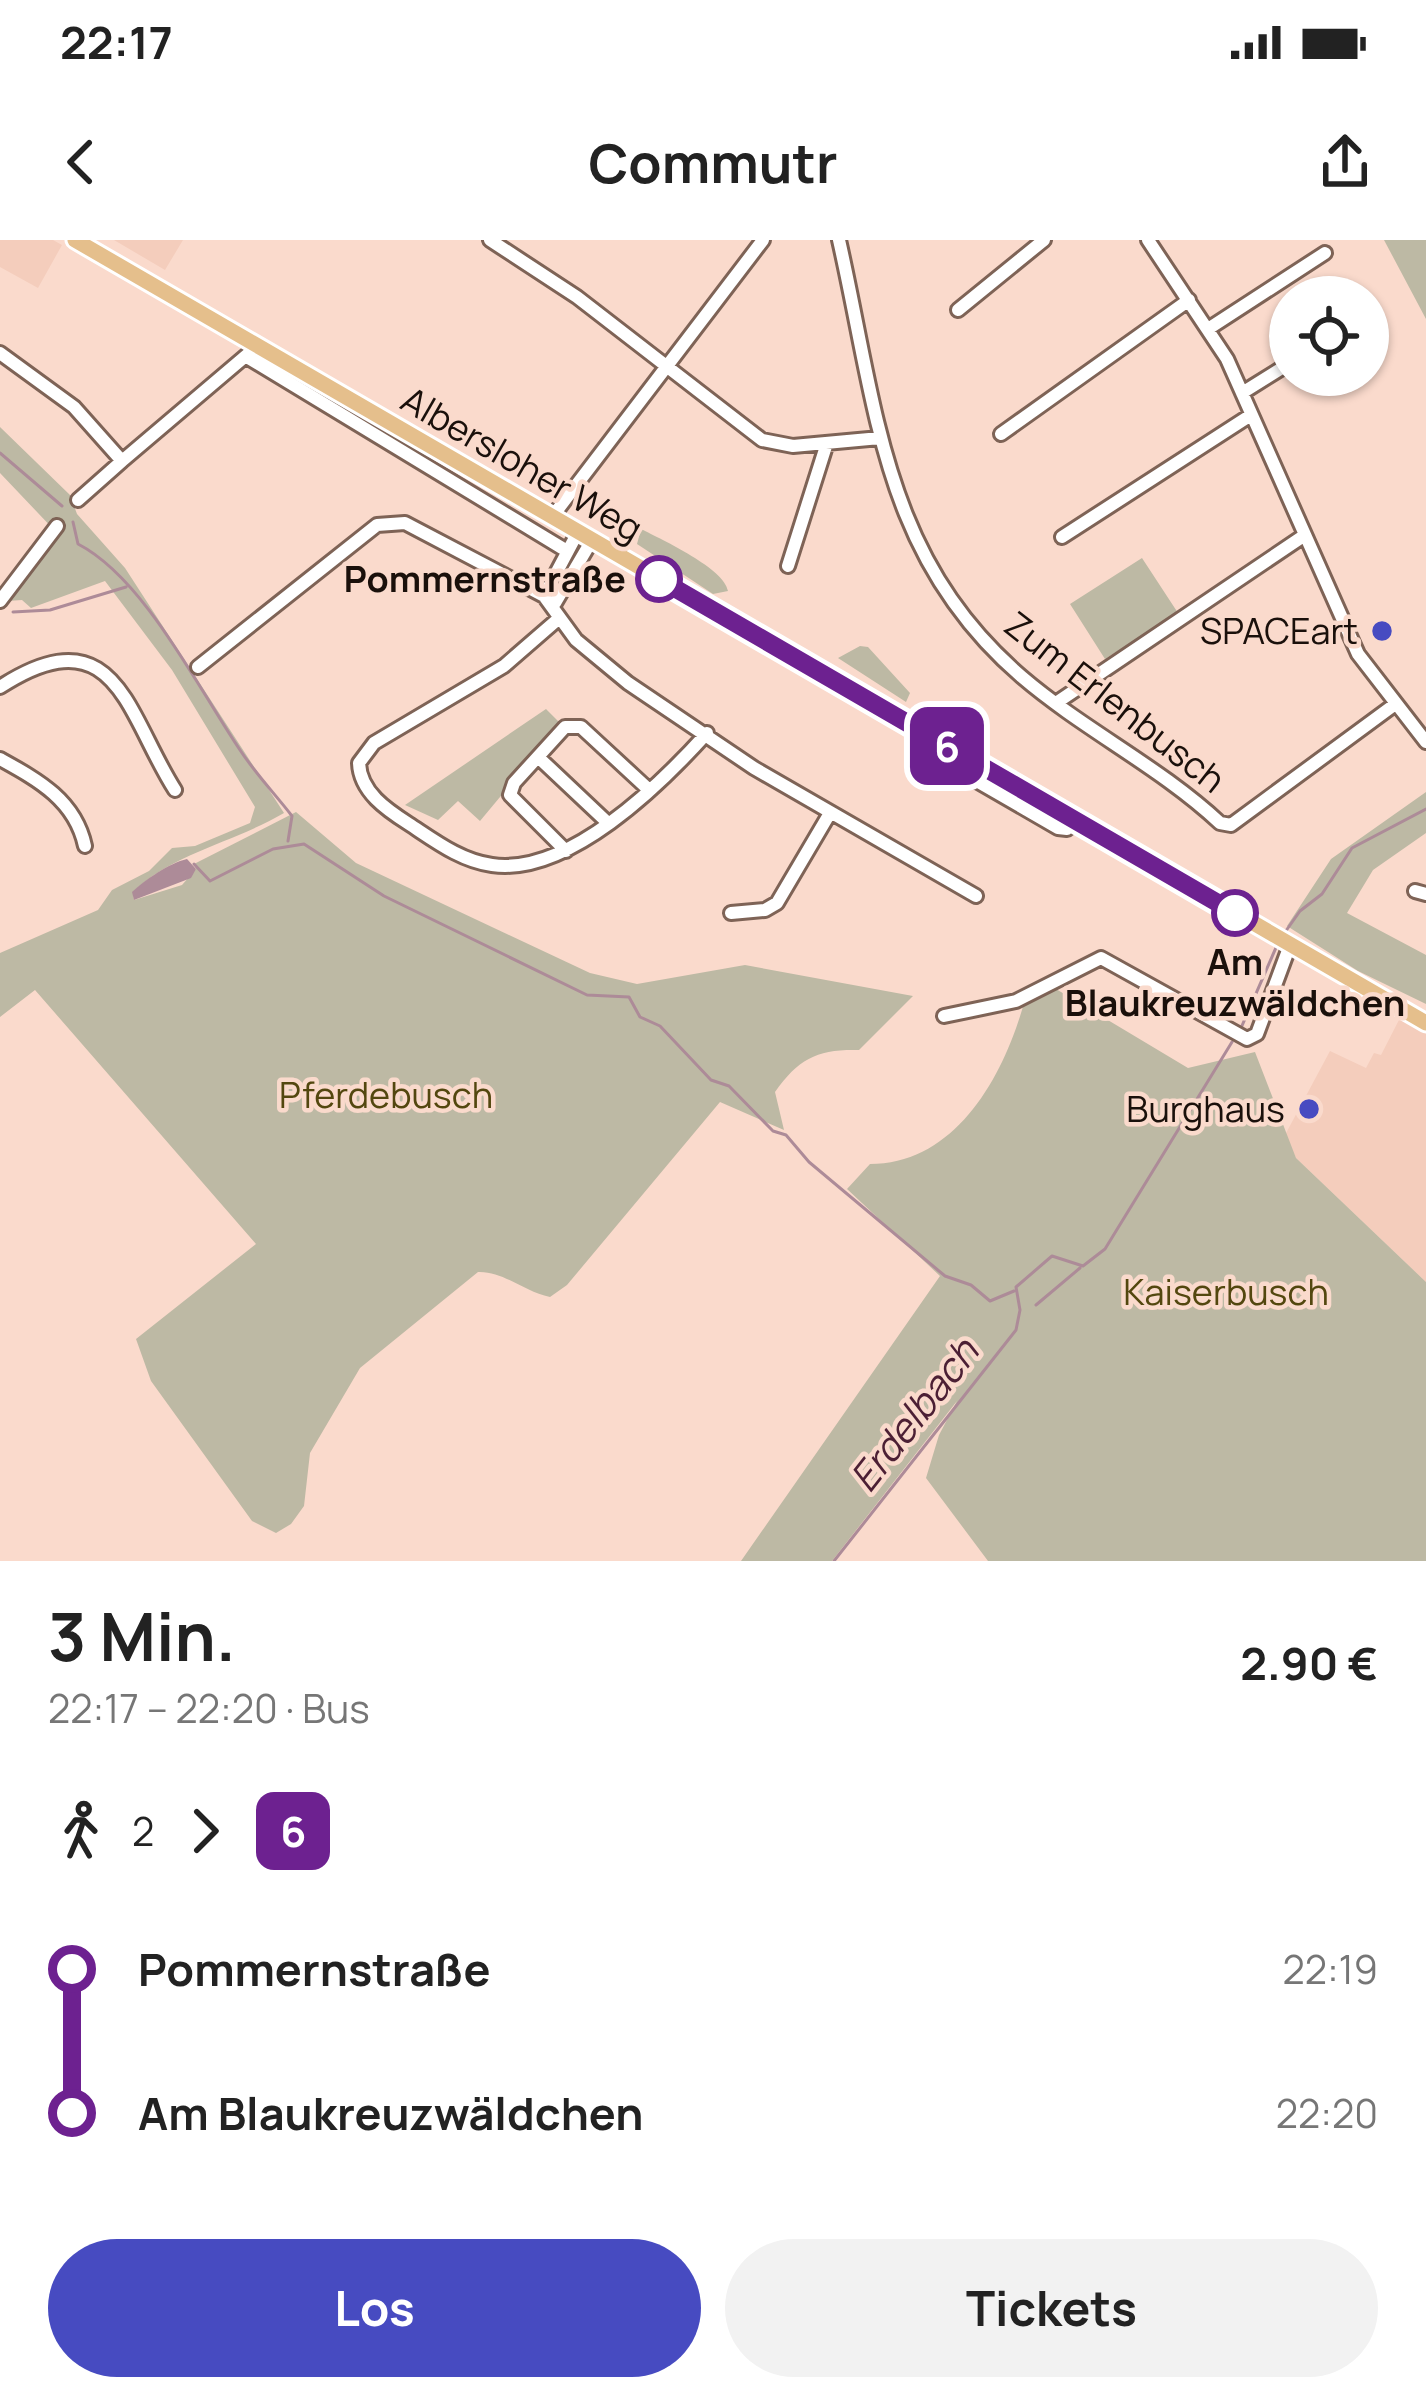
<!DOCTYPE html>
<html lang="de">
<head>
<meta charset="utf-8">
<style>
  body { margin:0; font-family:Manrope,sans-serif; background:#f2f2f2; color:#222; height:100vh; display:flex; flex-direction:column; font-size:45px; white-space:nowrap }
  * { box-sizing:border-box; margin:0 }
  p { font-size:39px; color:#767676 }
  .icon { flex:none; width:66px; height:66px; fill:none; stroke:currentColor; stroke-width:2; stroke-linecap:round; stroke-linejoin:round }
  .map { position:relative; height:1321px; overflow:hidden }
  .side { display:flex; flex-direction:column; background:#fff; flex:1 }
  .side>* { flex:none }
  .badge { padding:0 24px; border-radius:18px; font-size:42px; line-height:78px }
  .buttons { position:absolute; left:1269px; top:36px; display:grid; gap:24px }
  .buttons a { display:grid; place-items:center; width:120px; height:120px; border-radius:50%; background:#fff; box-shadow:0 3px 9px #0004; font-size:60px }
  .map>.badge { position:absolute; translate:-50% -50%; box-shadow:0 0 0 6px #fff }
  .legs { display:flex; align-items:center; gap:18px; height:132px; padding:0 48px; font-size:39px }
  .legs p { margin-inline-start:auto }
  .headline { display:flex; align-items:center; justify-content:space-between; height:204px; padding:0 48px }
  h1 { font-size:66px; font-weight:700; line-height:90px }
  .cta { display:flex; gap:24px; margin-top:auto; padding:24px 48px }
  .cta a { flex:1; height:138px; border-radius:72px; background:#474bc1; color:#fff; font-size:48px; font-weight:700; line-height:138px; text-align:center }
  .cta a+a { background:#f2f2f2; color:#222 }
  ul { padding:0 48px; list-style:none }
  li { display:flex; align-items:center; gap:42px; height:144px; font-size:45px }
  li i { display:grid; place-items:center; width:18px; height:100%; margin:0 15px; background:currentColor }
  li i::after { content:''; width:30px; height:30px; margin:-15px; border:9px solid; border-radius:50%; background:#fff }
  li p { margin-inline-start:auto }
  li:first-child i { background:linear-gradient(#0000 50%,currentColor 0) }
  li:last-child i { background:linear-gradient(currentColor 50%,#0000 0) }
  .status { display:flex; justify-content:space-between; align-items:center; height:84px; padding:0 60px; background:#fff; direction:ltr }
  .status svg { height:33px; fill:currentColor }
  header { display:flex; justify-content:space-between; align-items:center; height:156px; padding:0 48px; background:#fff; font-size:54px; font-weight:700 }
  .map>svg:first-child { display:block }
  .built { fill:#f4cdbc }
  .green { fill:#bdb9a4 }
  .water { fill:#ad8b98 }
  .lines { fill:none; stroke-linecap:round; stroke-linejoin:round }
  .stream { stroke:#ad8b98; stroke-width:3 }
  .minor-casing { stroke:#7e6356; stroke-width:18 }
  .major-casing { stroke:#fff; stroke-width:21 }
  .minor { stroke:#fff; stroke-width:12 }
  .major { stroke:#e5bf8c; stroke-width:15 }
  .line-1-casing { stroke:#fff; stroke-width:27 }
  .line-1 { stroke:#6d2190; stroke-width:18 }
  .stop-1-dot { fill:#fff; stroke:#6d2190; stroke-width:6 }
  .poi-dot { fill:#474bc1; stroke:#fadacc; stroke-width:4.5 }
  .labels { text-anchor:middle; stroke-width:9; stroke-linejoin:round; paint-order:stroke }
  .street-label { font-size:36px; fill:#1a100b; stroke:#fadacc }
  .stop-label { font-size:36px; font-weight:bold; fill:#1a100b; stroke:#fadacc; text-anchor:end }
  .poi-label { font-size:36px; fill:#1a100b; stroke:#fadacc; text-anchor:end }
  .park-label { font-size:36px; fill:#53470f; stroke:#fadacc }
  .water-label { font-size:39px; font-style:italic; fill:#4c1f34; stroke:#fadacc }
</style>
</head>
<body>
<div class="status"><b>22:17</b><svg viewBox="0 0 49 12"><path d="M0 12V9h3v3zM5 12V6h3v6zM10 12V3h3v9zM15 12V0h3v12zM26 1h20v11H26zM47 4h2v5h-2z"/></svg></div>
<header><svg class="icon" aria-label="back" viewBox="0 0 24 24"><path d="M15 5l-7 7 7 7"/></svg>Commutr<svg class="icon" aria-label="share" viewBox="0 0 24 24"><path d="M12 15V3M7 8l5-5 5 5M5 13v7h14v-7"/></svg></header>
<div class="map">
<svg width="1426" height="1321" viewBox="0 0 1426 1321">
  <rect width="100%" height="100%" fill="#fadacc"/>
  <!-- built -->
  <path class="built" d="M 0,0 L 53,0 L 62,5 L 38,48 L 0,27 Z
    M 114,0 L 183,0 L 165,30 Z
    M 1400,778 L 1426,791 L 1426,1042 L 1296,918 L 1285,895 L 1330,811 L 1366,828 L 1374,813 L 1381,815 Z"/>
  <!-- green -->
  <path class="green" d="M 1384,0 L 1426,0 L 1426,79 Z
    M 0,187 L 70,255 L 77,274 L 125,328 L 284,573 C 235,602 171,614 133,652 L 134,660 L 182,645 L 196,629 L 194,624 L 296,572 L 356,623 L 590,733 L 637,744 L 745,725 L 913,756 L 859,810 C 818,809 799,818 775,852 L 784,890 L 720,862 L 567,1045 L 550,1057 C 524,1052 504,1031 478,1032 L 360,1128 L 310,1213 L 304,1266 L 291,1284 L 276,1293 L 252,1281 L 151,1141 L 136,1099 L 256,1004 L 35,750 L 0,777 L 0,713 L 98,670 L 112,650 L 149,631 L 172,608 L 195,606 L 250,583 L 255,567 L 172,430 L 105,341 L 31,368 L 22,360 L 7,361 L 55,302 L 57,293 L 0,233 Z
    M 641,289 C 663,300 725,329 728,351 L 713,354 L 637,304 Z
    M 1142,318 L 1178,373 L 1105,419 L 1070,364 Z
    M 860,406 L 868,407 L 910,453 L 906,462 L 838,418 Z
    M 546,469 L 561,484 L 480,581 L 458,561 L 438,580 L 405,565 Z
    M 1426,552 L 1426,593 L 1373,630 L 1347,673 L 1426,715 L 1426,764 L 1358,731 L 1287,686 L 1331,619 Z
    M 1056,749 L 1188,828 L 1255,812 L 1296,918 L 1426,1042 L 1426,1321 L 988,1321 L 926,1238 L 939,1195 L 957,1161 L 832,1321 L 741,1321 L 940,1036 L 847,949 L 870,924 C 955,924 1003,838 1024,763 Z"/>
  <!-- water -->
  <path class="water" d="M 187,619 L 196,629 L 191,638 L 134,660 L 132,652 C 145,640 169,623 187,619 Z"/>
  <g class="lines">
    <!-- stream -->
    <path class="stream" d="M 0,213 L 62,266
      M 73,282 L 78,304 C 144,338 198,448 240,510 C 255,533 275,554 292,576 L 288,601
      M 13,372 L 50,370 L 126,347
      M 194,624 L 210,641 L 273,609 L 304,604 L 384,656 L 587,755 L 629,757 L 640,777 L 660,786 L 711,840 L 729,846 L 773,891 L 786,895 L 809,922 L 945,1036 L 971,1045 L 990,1061 L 1014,1051
      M 1283,695 L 1300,671 L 1322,654 L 1352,608 L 1426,569
      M 1241,788 L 1278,703
      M 1036,1065 L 1080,1028
      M 834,1321 L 1016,1090 L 1020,1070 L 1016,1047 L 1052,1016 L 1083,1026 L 1105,1009 L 1232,802"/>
    <defs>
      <path id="minor" d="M 490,0 L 577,57 L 762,200 L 793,206 L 880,198
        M 839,0 C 877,167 882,317 1022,437 C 1084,490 1160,527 1220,583 L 1231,585 L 1394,465
        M 1148,0 L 1227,119 L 1358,414 L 1426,502
        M 958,70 L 1044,0
        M 1208,89 L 1325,13
        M 0,113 L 74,167 L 122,221 L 248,114
        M 247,117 L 567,311
        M 1242,153 L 1290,123
        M 1001,194 L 1189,60
        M 78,260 L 122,221
        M 552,277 L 763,0
        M 1062,297 L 1251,175
        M 788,326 L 827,203
        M 544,356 L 578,292
        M 0,361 L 57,286
        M 555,363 L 592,300
        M 557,380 L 504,426 L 374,503 L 359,523 C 360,552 387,570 409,584 C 435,601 461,621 492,625 C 568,636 660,545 707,493
        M 198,427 L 377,285 L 405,283 L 544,356 L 576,400 L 628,443 L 754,528 L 976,656
        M 0,447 C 116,372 127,475 175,550
        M 1056,463 L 1302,297
        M 939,501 L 934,514 L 949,525 L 1058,588 L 1067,589 L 1075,580
        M 538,517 L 608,583
        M 0,519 C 38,540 75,560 85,606
        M 566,611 L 510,555 L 514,543 L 565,487 L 581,487 L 647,548
        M 1415,651 L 1426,654
        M 731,673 L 765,670 L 777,663 L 830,573
        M 944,776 L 1016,761 L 1101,718 L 1247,799 L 1257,794 L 1290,705"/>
      <path id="major" d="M 75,0 L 1426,783"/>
    </defs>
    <!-- minor casing -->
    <use href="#minor" class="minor-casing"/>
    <!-- major casing -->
    <use href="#major" class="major-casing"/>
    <!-- minor -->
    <use href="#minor" class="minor"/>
    <!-- major -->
    <use href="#major" class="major"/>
  </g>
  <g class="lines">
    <defs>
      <path id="line-1" d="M 659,339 L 1235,673"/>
    </defs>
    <!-- line-1 casing -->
    <use href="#line-1" class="line-1-casing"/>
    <!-- line-1 -->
    <use href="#line-1" class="line-1"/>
  </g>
  <!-- markers -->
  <g class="stop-1-dot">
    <circle cx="659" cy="339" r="21"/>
    <circle cx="1235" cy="673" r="21"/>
  </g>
  <g class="poi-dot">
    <circle cx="1382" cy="391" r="12"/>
    <circle cx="1309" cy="869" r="12"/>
  </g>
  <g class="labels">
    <!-- street labels -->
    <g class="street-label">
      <text transform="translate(522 224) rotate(30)" y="13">Albersloher Weg</text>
      <text transform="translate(1115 462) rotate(38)" y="13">Zum Erlenbusch</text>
    </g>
    <!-- stop labels -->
    <g class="stop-label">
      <text x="626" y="352">Pommernstraße</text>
      <text x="1235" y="735" text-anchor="middle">Am<tspan x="1235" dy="41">Blaukreuzwäldchen</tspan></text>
    </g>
    <!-- poi labels -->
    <g class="poi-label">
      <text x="1358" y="404">SPACEart</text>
      <text x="1285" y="882">Burghaus</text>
    </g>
    <!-- park labels -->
    <g class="park-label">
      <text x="386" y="868">Pferdebusch</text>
      <text x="1226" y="1065">Kaiserbusch</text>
    </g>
    <!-- water labels -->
    <g class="water-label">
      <text transform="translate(914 1175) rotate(-52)" y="14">Erdelbach</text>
    </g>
  </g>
</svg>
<div class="buttons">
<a><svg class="icon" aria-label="locate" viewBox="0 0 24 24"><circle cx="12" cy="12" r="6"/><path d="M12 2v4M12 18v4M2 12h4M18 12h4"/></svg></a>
</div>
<b class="badge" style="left:947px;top:506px;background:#6d2190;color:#fff">6</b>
</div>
<section class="side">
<div class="headline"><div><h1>3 Min.</h1><p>22:17 – 22:20 · Bus</p></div><b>2.90 €</b></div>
<div class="legs"><svg class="icon" aria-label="walk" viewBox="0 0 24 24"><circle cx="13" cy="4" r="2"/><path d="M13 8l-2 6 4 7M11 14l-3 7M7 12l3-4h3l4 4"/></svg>2<svg class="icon" aria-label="forward" viewBox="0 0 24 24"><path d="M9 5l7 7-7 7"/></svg><b class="badge" style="background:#6d2190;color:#fff">6</b></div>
<ul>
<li><i style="color:#6d2190"></i><b>Pommernstraße</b><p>22:19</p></li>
<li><i style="color:#6d2190"></i><b>Am Blaukreuzwäldchen</b><p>22:20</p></li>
</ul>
<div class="cta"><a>Los</a><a>Tickets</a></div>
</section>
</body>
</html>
